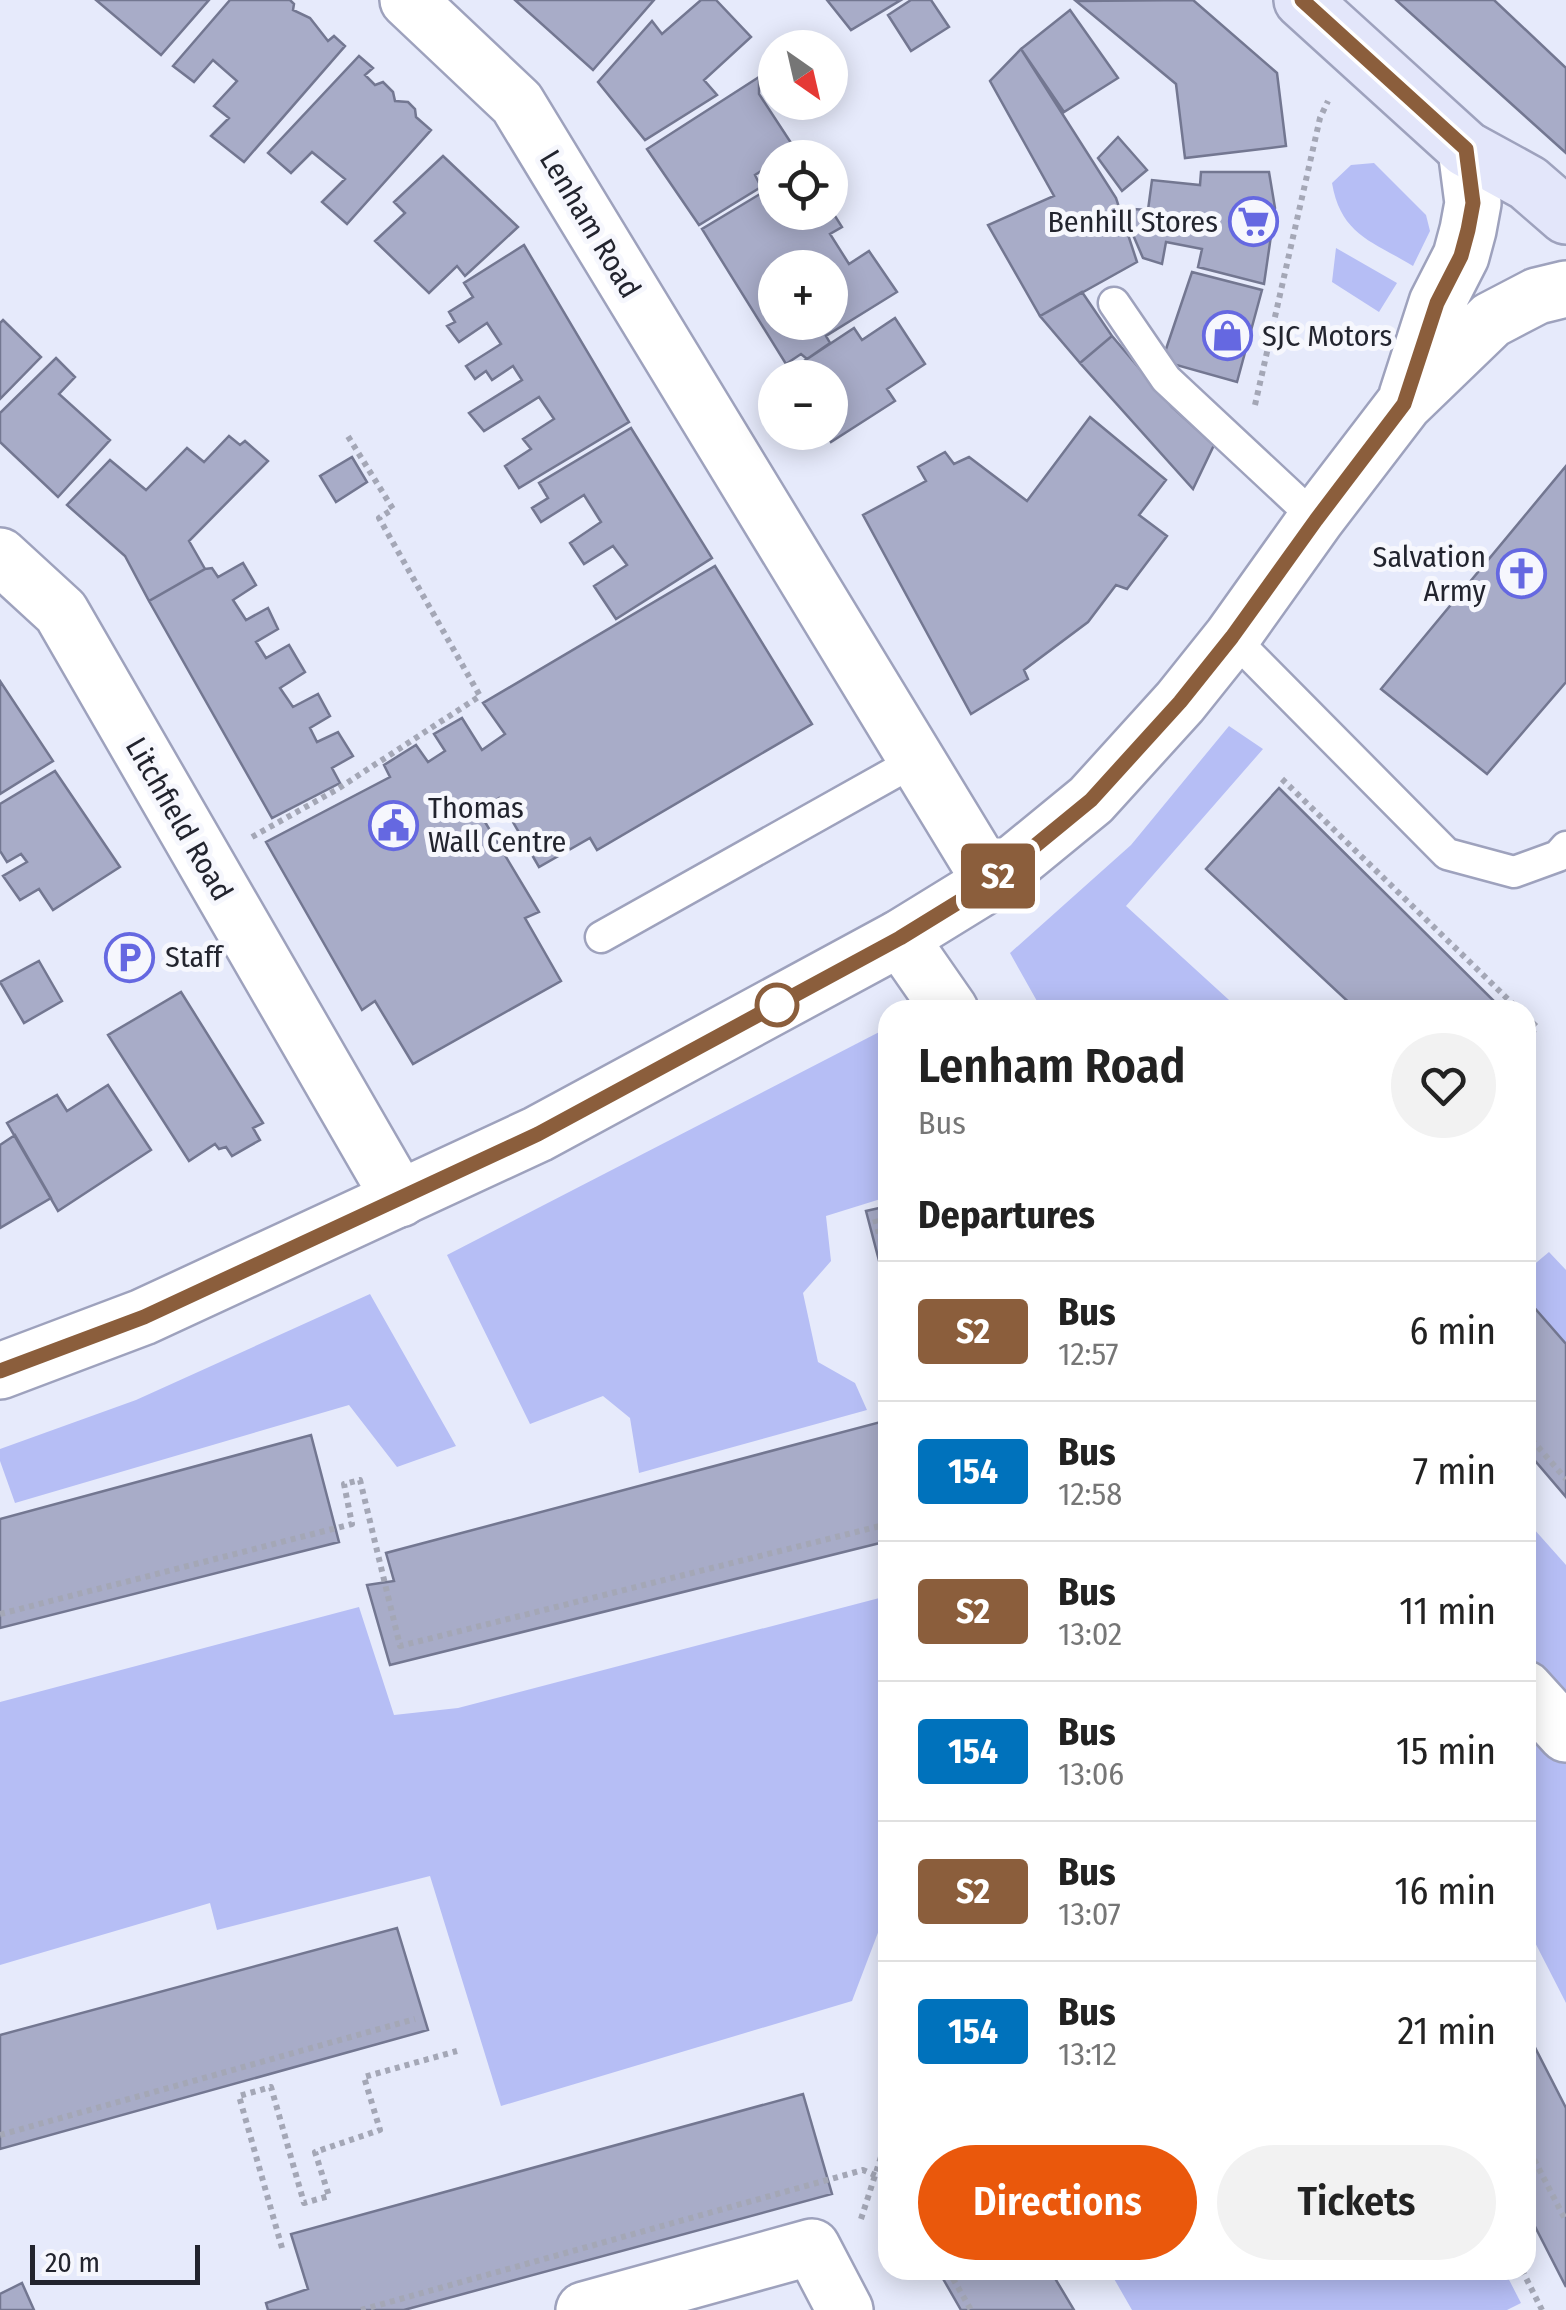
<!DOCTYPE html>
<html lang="en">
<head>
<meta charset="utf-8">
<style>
  body { margin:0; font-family:"Fira Sans Condensed",sans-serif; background:#f2f2f2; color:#222; height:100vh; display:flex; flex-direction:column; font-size:38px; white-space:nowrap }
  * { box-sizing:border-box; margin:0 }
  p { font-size:32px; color:#767676 }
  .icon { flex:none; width:55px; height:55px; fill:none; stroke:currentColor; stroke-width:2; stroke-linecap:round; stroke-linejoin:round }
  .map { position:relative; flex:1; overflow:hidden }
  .sheet { position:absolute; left:878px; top:1000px; width:658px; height:1280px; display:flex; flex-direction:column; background:#fff; border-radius:30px; box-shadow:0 5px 25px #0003 }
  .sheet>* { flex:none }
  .badge { padding:0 20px; border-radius:8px; font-size:35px; line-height:65px }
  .needle { width:65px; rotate:146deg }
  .controls { position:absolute; left:758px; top:30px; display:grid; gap:20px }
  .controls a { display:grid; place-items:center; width:90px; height:90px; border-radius:50%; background:#fff; box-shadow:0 5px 25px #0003; font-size:50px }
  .scale { position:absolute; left:30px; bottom:25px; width:170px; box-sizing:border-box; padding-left:10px; border:5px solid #22242e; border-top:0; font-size:28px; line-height:35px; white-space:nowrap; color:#22242e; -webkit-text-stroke:8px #f6f7fd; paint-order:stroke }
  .map>.badge { position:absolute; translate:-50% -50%; box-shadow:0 0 0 5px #fff }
  h2 { padding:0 40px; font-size:38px; line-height:90px }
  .round { display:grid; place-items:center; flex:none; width:105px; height:105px; border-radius:52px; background:#f2f2f2 }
  .headline { display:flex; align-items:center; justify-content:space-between; height:170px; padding:0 40px }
  h1 { font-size:48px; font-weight:600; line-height:75px }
  .cta { display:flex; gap:20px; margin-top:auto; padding:20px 40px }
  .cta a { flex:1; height:115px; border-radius:60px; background:#ea580c; color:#fff; font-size:40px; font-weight:600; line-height:115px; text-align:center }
  .cta a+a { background:#f2f2f2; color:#222 }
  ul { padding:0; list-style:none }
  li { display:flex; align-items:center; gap:30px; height:140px; padding:0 40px; border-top:2px solid #e0e0e0 }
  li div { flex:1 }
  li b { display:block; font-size:38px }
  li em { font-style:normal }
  li .badge { min-width:110px; font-weight:700; text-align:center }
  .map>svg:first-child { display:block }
  .green { fill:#b6bef5 }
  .building { fill:#a8acc8; stroke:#737791; stroke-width:2.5; fill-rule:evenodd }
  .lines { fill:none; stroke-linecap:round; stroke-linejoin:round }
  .service-casing { stroke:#9ea2bd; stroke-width:35 }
  .minor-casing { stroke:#9ea2bd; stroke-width:60 }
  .tertiary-casing { stroke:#9ea2bd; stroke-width:60 }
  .secondary-casing { stroke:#9ea2bd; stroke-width:60 }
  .path { stroke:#a4a7b6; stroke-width:6; stroke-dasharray:5 5; stroke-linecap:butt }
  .service { stroke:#fff; stroke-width:30 }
  .minor { stroke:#fff; stroke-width:55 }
  .tertiary { stroke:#fff; stroke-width:55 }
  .secondary { stroke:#e3e6fa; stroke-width:55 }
  .path-bridge { stroke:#a4a7b6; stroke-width:6; stroke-dasharray:5 5; stroke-linecap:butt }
  .line-casing { stroke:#fff; stroke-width:22 }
  .line { stroke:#8b5e3c; stroke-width:15 }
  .stop-dot { fill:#fff; stroke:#8b5e3c; stroke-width:5 }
  .labels { text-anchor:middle; stroke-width:10; stroke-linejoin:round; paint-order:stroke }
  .poi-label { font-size:30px; fill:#22242e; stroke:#f6f7fd; text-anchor:start }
  .street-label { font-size:30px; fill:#22242e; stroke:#f6f7fd }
</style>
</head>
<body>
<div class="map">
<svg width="1566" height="2310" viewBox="0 0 1566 2310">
  <rect width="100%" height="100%" fill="#e6eafb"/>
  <!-- green -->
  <path class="green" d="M 1374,163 L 1426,215 L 1430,231 L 1413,266 C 1372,241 1341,235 1332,183 L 1351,165 Z
    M 1336,248 L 1397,283 L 1379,312 L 1332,282 Z
    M 1229,726 L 1263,749 L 1126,906 L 1240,1010 L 1042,1010 L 1010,953 L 1131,845 Z
    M 887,1028 L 887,1197 L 826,1216 L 831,1261 L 803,1293 L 818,1362 L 855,1383 L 867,1410 L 639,1473 L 630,1418 L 603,1396 L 530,1424 L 447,1255 Z
    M 1549,1252 L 1566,1270 L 1566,1344 L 1525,1297 L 1525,1272 Z
    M 370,1294 L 456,1446 L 397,1467 L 349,1405 L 15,1503 L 0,1461 L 0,1449 L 136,1400 Z
    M 1525,1519 L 1566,1565 L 1566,1708 L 1525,1664 Z
    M 887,1596 L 887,1909 L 852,2001 L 501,2106 L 430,1876 L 217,1930 L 210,1903 L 0,1965 L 0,1702 L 359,1607 L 394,1715 L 458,1708 Z
    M 1525,1713 L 1566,1758 L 1566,2003 L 1525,1923 Z
    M 1109,2270 L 1504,2270 L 1521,2303 L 1507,2310 L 1132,2310 Z"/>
  <!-- building -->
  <path class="building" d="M 96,0 L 209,0 L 161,55 Z
    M 230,0 L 290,0 L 294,4 L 293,10 L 310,18 L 328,41 L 334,36 L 345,46 L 244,162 L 211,136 L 229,118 L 214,106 L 237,81 L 213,60 L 194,82 L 173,66 Z
    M 515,0 L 654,0 L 593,70 Z
    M 701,0 L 716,0 L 751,37 L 704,80 L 717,95 L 645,140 L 598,82 L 652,21 L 662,34 Z
    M 827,0 L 901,0 L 851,30 Z
    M 911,0 L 931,0 L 949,27 L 911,51 L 888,15 Z
    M 1193,0 L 1277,73 L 1286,146 L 1185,158 L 1176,84 L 1076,1 Z
    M 1396,0 L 1494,0 L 1566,68 L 1566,153 Z
    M 1070,10 L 1118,78 L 1064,112 L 1021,49 Z
    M 1021,49 L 1116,198 L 1137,262 L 1040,316 L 988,225 L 1054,196 L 990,81 Z
    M 359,56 L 373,68 L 365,75 L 375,85 L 383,82 L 393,92 L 395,101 L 408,102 L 415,109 L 416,117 L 431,130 L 347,224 L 322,202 L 345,179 L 312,152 L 291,173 L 268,153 Z
    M 759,77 L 759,94 L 795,149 L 782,158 L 775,158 L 775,162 L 755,175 L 761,187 L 699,225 L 647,149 Z
    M 1118,137 L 1147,170 L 1122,191 L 1098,158 Z
    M 443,156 L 518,227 L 465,276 L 457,266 L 429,293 L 375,241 L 405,213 L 394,202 Z
    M 1201,172 L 1269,172 L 1275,208 L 1264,284 L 1198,267 L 1202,249 L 1166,242 L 1162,264 L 1143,258 L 1124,214 L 1133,209 L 1148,210 L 1152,180 L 1200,185 Z
    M 775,185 L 775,212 L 830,212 L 830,208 L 842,227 L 830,234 L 849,264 L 869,251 L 897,292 L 826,336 L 830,343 L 807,359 L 801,354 L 786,364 L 702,229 ZM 775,268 L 830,268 L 830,322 L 775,322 Z
    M 524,245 L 629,422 L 519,488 L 505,466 L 531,449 L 523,439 L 554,419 L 539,397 L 484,431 L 469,413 L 522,380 L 513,366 L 492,380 L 486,371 L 475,379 L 466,366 L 501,344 L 487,323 L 459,342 L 447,326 L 455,322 L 449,312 L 473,297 L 464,283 Z
    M 1192,272 L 1262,290 L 1237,382 L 1162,361 Z
    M 1082,292 L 1112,336 L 1080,363 L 1040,316 Z
    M 895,318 L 925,364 L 887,389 L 895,401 L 831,442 L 825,432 L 830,432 L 830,378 L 789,378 L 786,373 L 854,328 L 862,340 Z
    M 3,320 L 41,357 L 0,399 L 0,323 Z
    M 1112,336 L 1172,407 L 1214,445 L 1193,489 L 1080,363 Z
    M 56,358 L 75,377 L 59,394 L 110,440 L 58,497 L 0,442 L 0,413 Z
    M 1090,417 L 1166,480 L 1139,515 L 1167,536 L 1127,589 L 1116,585 L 1088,622 L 1024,670 L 1028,679 L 971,714 L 863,515 L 926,481 L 918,467 L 945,452 L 954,464 L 969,457 L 1027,501 Z
    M 631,428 L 712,558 L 616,619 L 594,586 L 627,565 L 613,546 L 584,564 L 570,543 L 601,522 L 584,495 L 541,522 L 532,508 L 548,498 L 539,483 Z
    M 229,436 L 240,445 L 245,441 L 268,461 L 189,541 L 205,569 L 149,601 L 125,556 L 67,505 L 110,460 L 146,490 L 187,448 L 204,462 Z
    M 352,457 L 367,482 L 336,502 L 320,476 Z
    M 1566,466 L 1566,682 L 1487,774 L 1381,689 Z
    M 243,563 L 256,585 L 233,600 L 246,620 L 268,608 L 278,629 L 256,642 L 266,658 L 289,645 L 305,672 L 280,688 L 293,707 L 318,694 L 330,716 L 310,728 L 317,742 L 338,732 L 353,756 L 332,768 L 340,783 L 272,818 L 149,601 L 205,569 L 212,568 L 218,577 Z
    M 715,566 L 812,724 L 597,850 L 590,838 L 539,867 L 499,798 L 479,812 L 539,912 L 525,918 L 561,981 L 413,1064 L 375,1001 L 362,1010 L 266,842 L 390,777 L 384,765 L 416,745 L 428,762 L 445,751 L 434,734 L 462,718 L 482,750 L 505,734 L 483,703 Z
    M 0,681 L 53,761 L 0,794 Z
    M 55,771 L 120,867 L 53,910 L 39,889 L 20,900 L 3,876 L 27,862 L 21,854 L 7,862 L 0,851 L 0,804 Z
    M 1279,788 L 1503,1010 L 1357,1010 L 1206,869 Z
    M 39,961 L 62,1001 L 24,1023 L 0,982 Z
    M 181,992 L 263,1123 L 253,1128 L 260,1140 L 232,1156 L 226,1147 L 219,1149 L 215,1144 L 189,1161 L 108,1035 Z
    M 108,1085 L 151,1150 L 58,1211 L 7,1123 L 57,1095 L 67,1111 Z
    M 15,1135 L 51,1198 L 0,1228 L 0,1145 Z
    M 888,1206 L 888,1295 L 866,1211 Z
    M 1525,1297 L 1566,1344 L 1566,1497 L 1525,1449 Z
    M 888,1420 L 888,1541 L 390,1665 L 367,1585 L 394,1581 L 386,1553 Z
    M 311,1435 L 339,1542 L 0,1628 L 0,1519 Z
    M 397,1928 L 428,2030 L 0,2149 L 0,2035 Z
    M 1525,2028 L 1566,2108 L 1566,2287 L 1525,2207 Z
    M 803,2094 L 832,2194 L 404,2310 L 268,2310 L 266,2303 L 308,2289 L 291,2234 Z
    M 938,2270 L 1050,2270 L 1074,2310 L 961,2310 Z
    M 22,2283 L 34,2310 L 0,2310 L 0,2294 Z"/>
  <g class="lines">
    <defs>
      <path id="service" d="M 1114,303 L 1166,379 L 1316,519
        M 1232,637 L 1447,854 L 1514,872 L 1558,856 L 1566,847
        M 601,937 L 915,761"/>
      <path id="minor" d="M 408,0 L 517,103 L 991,882
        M 0,556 L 61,612 L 400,1199
        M 900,938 L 950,1010
        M 1525,1689 L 1566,1734
        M 584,2310 L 812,2247 L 845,2310"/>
      <path id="tertiary" d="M 1407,396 L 1437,303 L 1461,256 L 1468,230 L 1473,203 L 1466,149
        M 0,1371 L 143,1317 L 538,1134 L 900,938 L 991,882 L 1091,800 L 1180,702 L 1232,637 L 1316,519 L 1404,404 L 1491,320 L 1537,296 L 1566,289"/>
      <path id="secondary" d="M 1302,0 L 1466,149 L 1528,183 L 1566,216"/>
    </defs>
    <!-- service casing -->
    <use href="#service" class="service-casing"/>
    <!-- minor casing -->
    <use href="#minor" class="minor-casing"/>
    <!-- tertiary casing -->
    <use href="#tertiary" class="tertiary-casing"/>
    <!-- secondary casing -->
    <use href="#secondary" class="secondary-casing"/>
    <!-- path -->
    <path class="path" d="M 1255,405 L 1320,118 L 1328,101
      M 1282,779 L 1519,1010
      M 252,837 L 336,790 L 480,696 L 379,518 L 393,509 L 346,433
      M 1525,1016 L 1537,1027 L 1525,1040
      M 1525,1153 L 1532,1159 L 1525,1166
      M 875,1219 L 888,1268
      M 1525,1432 L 1566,1479
      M 0,1614 L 352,1524 L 344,1484 L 360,1480 L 400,1646 L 888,1524
      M 0,2135 L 415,2019
      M 1525,2142 L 1566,2221
      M 861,2219 L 888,2135
      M 282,2248 L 239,2096 L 271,2087 L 304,2203 L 329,2196 L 315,2152 L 380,2130 L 364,2077 L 457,2051
      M 948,2270 L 971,2310
      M 1522,2270 L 1542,2310"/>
    <!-- service -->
    <use href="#service" class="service"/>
    <!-- minor -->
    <use href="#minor" class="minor"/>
    <!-- tertiary -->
    <use href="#tertiary" class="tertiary"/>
    <!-- secondary -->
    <use href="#secondary" class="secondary"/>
    <!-- path-bridge -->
    <path class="path-bridge" d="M 361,2310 L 863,2170 L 888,2181"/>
  </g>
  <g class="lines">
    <defs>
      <path id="line" d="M 0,1371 L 144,1317 L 538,1134 L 900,938 L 991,882 L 1091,800 L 1180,702 L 1232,637 L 1316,520 L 1404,404 L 1437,303 L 1461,256 L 1468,230 L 1473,203 L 1466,149 L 1302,0"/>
    </defs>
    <!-- line casing -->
    <use href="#line" class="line-casing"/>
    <!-- line -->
    <use href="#line" class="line"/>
  </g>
  <!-- icons -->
  <defs>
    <symbol id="supermarket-ring" viewBox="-11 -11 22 22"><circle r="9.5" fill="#f6f7fd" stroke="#6568e1" stroke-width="1.5"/><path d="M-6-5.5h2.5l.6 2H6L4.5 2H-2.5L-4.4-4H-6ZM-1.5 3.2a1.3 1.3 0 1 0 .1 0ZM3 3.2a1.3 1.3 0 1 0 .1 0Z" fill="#6568e1"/></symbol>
    <symbol id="shop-ring" viewBox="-11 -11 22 22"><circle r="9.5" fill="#f6f7fd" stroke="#6568e1" stroke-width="1.5"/><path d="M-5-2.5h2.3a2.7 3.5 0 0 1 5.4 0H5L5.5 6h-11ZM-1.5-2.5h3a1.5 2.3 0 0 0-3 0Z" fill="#6568e1"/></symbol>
    <symbol id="church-ring" viewBox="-11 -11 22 22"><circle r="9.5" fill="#f6f7fd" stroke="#6568e1" stroke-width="1.5"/><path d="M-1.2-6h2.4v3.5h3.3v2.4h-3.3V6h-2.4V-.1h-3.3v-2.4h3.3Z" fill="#6568e1"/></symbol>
    <symbol id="civic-ring" viewBox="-11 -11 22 22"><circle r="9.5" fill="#f6f7fd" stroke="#6568e1" stroke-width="1.5"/><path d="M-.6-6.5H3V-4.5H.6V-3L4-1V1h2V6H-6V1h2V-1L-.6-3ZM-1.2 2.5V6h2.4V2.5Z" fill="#6568e1"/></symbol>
    <symbol id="parking-ring" viewBox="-11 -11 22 22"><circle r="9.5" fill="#f6f7fd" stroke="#6568e1" stroke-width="1.5"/><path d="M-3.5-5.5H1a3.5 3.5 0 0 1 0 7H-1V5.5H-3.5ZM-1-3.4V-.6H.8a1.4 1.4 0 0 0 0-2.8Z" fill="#6568e1"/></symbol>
  </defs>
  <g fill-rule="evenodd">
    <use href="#supermarket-ring" x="1226" y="194" width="55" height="55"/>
    <use href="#shop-ring" x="1200" y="308" width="55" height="55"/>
    <use href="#church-ring" x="1494" y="546" width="55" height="55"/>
    <use href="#civic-ring" x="366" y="798" width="55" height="55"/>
    <use href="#parking-ring" x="102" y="930" width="55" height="55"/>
  </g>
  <!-- markers -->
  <circle class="stop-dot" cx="777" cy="1005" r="20"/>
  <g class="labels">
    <!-- poi labels -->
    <g class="poi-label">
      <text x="1218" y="232" text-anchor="end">Benhill Stores</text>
      <text x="1262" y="346">SJC Motors</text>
      <text x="1486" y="567" text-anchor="end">Salvation<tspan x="1486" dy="34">Army</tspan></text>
      <text x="428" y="818">Thomas<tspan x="428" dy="34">Wall Centre</tspan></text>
      <text x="165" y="967">Staff</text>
    </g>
    <!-- street labels -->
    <g class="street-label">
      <text transform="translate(590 224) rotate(59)" y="10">Lenham Road</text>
      <text transform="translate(179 819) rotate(60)" y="10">Litchfield Road</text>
    </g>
  </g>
</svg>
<div class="controls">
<a><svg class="needle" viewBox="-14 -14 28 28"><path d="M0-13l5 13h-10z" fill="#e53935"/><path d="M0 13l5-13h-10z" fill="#767676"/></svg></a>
<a><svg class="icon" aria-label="locate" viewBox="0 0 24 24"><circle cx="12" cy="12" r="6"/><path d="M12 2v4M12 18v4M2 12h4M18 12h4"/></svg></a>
<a>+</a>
<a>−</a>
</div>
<div class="scale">20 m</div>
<b class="badge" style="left:998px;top:876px;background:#8b5e3c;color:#fff">S2</b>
<section class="sheet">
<div class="headline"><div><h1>Lenham Road</h1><p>Bus</p></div><a class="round"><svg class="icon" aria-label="heart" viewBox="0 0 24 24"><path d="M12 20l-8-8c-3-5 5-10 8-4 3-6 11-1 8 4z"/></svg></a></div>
<h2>Departures</h2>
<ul>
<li><span class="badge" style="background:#8b5e3c;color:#fff">S2</span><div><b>Bus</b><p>12:57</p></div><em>6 min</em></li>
<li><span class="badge" style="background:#0072bc;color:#fff">154</span><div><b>Bus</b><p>12:58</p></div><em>7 min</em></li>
<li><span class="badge" style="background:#8b5e3c;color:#fff">S2</span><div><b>Bus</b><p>13:02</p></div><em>11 min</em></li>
<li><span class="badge" style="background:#0072bc;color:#fff">154</span><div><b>Bus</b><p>13:06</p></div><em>15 min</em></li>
<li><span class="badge" style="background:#8b5e3c;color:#fff">S2</span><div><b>Bus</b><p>13:07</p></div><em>16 min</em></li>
<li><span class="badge" style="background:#0072bc;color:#fff">154</span><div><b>Bus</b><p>13:12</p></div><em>21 min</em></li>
</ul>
<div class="cta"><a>Directions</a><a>Tickets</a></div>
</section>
</div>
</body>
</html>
